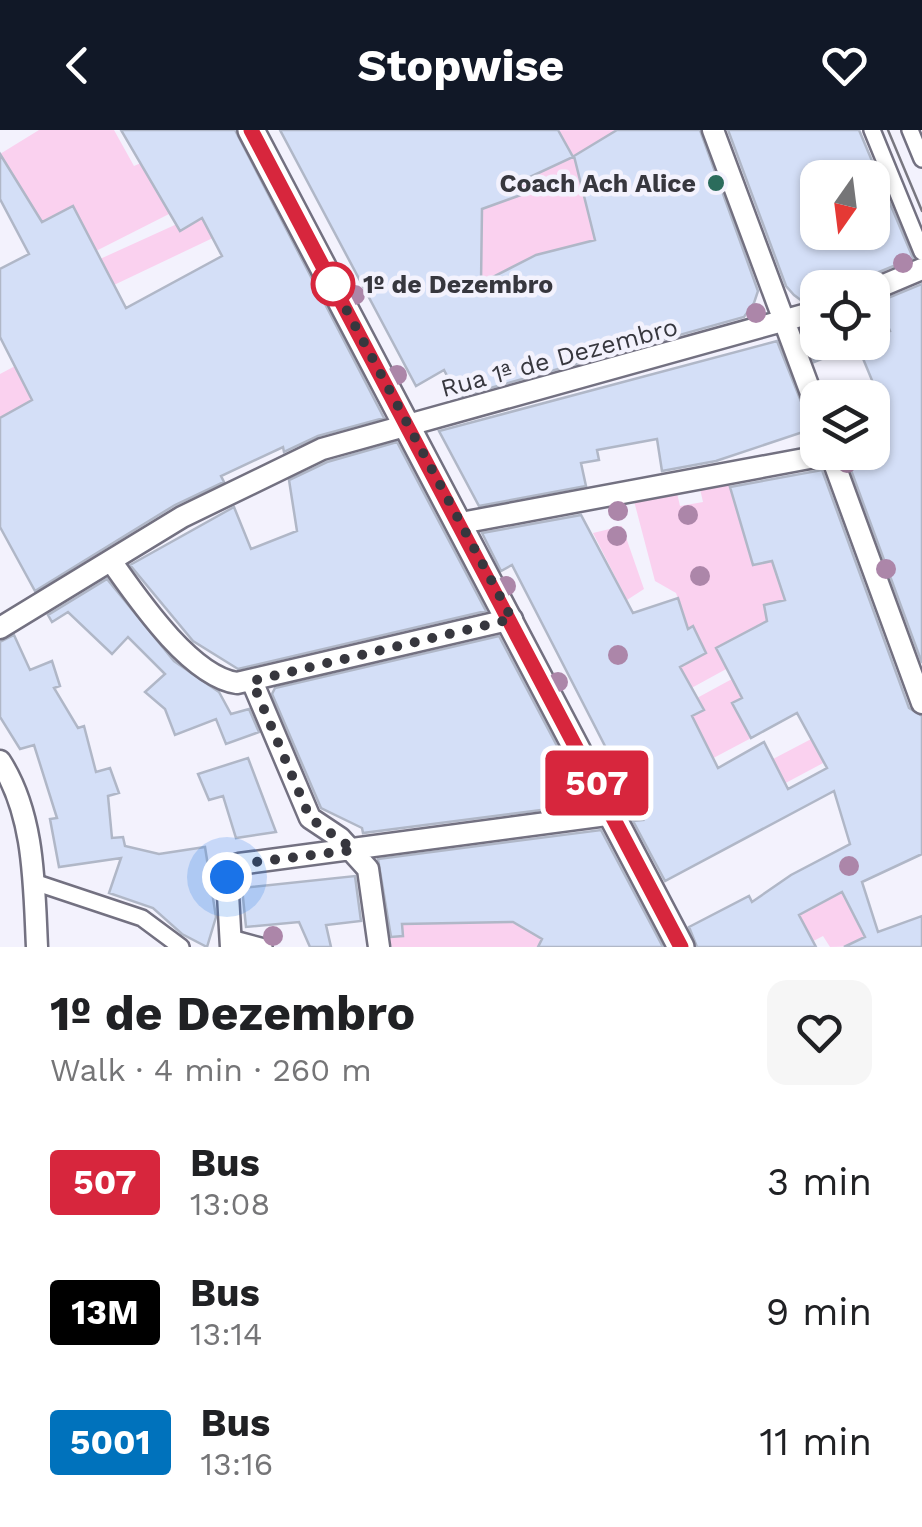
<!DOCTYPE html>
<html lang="en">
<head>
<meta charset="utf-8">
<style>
  body { margin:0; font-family:"Work Sans",sans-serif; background:#f6f6f6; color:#202124; height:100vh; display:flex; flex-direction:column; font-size:38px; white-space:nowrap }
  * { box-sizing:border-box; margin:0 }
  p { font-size:32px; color:#757577 }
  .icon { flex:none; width:55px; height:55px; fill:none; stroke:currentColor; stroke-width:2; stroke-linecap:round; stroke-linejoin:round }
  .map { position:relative; height:817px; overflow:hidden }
  .side { display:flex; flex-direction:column; background:#fff; flex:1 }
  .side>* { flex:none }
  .badge { padding:0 20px; border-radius:8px; font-size:35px; line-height:65px }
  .needle { width:65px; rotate:194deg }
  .tools { position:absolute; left:800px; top:30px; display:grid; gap:20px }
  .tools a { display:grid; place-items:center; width:90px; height:90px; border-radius:20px; background:#fff; box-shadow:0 2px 8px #0004; font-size:50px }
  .you { position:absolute; width:50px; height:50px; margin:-25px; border:8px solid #fff; border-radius:50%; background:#1a73e8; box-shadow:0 0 0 15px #1a73e833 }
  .map>.badge { position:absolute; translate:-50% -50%; box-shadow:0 0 0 5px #fff }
  .round { display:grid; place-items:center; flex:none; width:105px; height:105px; border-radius:20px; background:#f6f6f6 }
  .summary { display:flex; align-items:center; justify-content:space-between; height:170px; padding:0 50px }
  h1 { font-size:48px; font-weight:700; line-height:75px }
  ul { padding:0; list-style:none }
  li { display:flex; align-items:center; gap:30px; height:130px; padding:0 50px }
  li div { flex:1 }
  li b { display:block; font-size:38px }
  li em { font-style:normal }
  li .badge { min-width:110px; font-weight:700; text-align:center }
  header { display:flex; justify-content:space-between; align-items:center; height:130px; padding:0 50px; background:#111827; color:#fff; font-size:45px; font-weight:700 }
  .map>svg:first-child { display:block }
  .green { fill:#fad1ef }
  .building { fill:#d4dff7; stroke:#b0b7c7; stroke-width:2.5; fill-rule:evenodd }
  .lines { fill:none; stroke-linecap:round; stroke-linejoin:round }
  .pedestrian-casing { stroke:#737181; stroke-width:20 }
  .minor-casing { stroke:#737181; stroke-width:25 }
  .tertiary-casing { stroke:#737181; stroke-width:30 }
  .pedestrian { stroke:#fff; stroke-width:15 }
  .minor { stroke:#fff; stroke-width:20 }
  .tertiary { stroke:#fff; stroke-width:25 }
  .tram { stroke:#787780; stroke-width:2.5 }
  .tree { fill:#ac86a9 }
  .line-casing { stroke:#fff; stroke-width:22 }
  .line { stroke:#d7263d; stroke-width:15 }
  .walk { stroke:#37373e; stroke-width:10; stroke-dasharray:0 18 }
  .poi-dot { fill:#2b6c5c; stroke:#f3f2fd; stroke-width:4 }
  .stop-dot { fill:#fff; stroke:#d7263d; stroke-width:5 }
  .labels { text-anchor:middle; stroke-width:9; stroke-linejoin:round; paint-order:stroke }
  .poi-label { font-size:25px; font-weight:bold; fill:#37373e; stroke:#f3f2fd; text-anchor:end }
  .stop-label { font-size:25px; font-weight:bold; fill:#37373e; stroke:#f3f2fd; text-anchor:start }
  .street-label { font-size:25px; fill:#37373e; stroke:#f3f2fd }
</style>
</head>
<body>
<header><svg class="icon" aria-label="back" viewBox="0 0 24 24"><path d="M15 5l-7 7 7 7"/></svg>Stopwise<svg class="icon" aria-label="heart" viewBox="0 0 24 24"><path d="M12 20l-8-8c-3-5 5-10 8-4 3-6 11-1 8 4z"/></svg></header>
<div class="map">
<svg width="922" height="817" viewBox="0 0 922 817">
  <rect width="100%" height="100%" fill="#f3f2fd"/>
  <!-- green -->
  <path class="green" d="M 39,0 L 114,0 L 134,36 L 159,25 L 171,83 L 96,121 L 42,92 L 0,24 Z
    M 537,0 L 617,0 L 574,27 L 602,138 L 566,117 L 535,126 L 481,153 L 482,79 L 520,65 L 517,53 L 573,26 L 559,0 L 542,10 Z
    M 211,83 L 217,106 L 114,155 L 100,129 L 177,94 L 181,101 Z
    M 17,235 C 51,296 61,366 98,425 L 76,439 L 0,327 L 0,244 Z
    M 729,354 L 753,434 L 773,430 L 785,470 L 764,475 L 767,491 L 739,532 L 686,561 L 661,547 L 706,522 L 693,497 L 688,499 L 676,463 L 655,451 L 634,371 L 677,363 L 680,376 L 703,372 L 700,359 Z
    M 622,396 L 644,459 L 627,470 L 593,403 Z
    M 732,549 L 742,568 L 779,564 L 789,588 L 704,633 L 686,589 L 704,580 L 697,568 Z
    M 817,606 L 825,632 L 765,664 L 752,640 Z
    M 852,757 L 856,789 L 869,816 L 830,817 L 823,806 L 802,817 L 776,798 Z
    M 467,758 L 461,793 L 531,792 L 527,800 L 542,809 L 538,817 L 392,817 L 388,807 L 403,806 L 402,794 L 447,793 L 448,781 Z"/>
  <!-- building -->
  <path class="building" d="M 121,0 L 235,0 L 384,288 L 318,306 L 284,322 L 283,317 L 221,346 L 224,352 L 175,375 L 35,461 L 0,397 L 0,288 L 32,270 L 0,207 L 0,139 L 29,124 L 0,69 L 0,24 L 42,92 L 73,76 L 126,178 L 222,126 L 202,88 L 180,101 Z
    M 280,0 L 558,0 L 573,27 L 517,53 L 521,65 L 482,79 L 481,153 L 536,125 L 595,110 L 574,26 L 617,0 L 700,0 L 758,161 L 754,173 L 744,187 L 458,267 L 444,240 L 416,256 Z
    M 728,0 L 859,0 L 913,128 L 867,147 L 865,142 L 830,158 L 818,158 L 818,168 L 802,171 L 794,165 L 786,156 ZM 818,48 L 872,48 L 872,102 L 818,102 Z
    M 922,154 L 922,533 L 848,332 L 854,331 L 851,322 L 872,322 L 872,276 L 881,272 L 857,214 L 872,212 L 872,208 L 890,201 L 878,172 Z
    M 818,200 L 818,212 L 861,213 L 814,232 L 804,204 Z
    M 777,211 L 812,299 L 716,331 L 662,341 L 657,309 L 597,320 L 599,330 L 581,333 L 586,356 L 479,376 L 439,301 Z
    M 397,312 L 486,481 L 238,539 L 193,511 L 130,435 L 234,377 L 251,419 L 297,401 L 289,350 L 327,332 Z
    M 822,340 L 909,578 L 922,586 L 922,724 L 862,752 L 878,802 L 922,786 L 922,817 L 844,817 L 865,807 L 842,762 L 799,785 L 816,817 L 697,817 L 689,797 L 749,766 L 752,772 L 791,745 L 850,714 L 834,661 L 665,751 L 633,691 L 643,690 L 512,435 L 501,441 L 482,403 L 581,385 L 633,483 L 678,468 L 688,499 L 693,496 L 706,523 L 680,537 L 704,580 L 692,586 L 718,638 L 764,612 L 788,659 L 827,638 L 797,583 L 751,608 L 732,573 L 742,568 L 716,518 L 767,491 L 764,475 L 785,470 L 772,431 L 753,435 L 730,357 Z
    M 107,449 L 174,531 L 219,562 L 231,584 L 249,579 L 259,602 L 226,614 L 216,589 L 175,605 L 165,579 L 145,562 L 165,544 L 128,507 L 112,524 L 68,482 L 52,492 L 48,485 Z
    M 14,505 L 30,540 L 52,531 L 60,556 L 54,558 L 78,598 L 84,596 L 96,642 L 110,638 L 119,663 L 108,666 L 112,708 L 123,707 L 125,716 L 159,724 L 205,717 L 216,787 L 207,817 L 182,804 L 153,778 L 109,763 L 121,728 L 59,737 L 50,689 L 57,688 L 34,615 L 20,619 L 0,587 L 0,512 Z
    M 499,506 L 584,667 L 580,675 L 363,703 L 362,698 L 321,678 L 272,564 L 275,558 Z
    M 248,628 L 276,702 L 236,708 L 223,666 L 209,670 L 198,644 Z
    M 601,700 L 663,817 L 538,817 L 542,809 L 513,792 L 402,794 L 403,806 L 391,807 L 378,729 Z
    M 355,746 L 361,791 L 326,795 L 331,817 L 310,817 L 299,792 L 246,797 L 242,758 Z"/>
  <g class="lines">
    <defs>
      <path id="pedestrian" d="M 872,0 L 922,122
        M 910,0 L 922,29
        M 34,752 L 142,788 L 181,817
        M 239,817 L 238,810 L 264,817"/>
      <path id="minor" d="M 713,0 L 818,282
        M 872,160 L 922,139
        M 830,322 L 922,573
        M 461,393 L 831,324
        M 111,431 C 138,469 190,546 237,553 L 512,489
        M 0,498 L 182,387 L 322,319 L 818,181
        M 252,551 L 310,688 L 340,708 L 368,739 L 379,817
        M 0,631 C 35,685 34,755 37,817
        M 231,817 L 227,747 L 239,734 L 614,684"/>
      <path id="tertiary" d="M 251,0 L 681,817"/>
    </defs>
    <!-- pedestrian casing -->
    <use href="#pedestrian" class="pedestrian-casing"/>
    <!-- minor casing -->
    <use href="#minor" class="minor-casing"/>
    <!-- tertiary casing -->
    <use href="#tertiary" class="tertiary-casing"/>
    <!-- pedestrian -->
    <use href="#pedestrian" class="pedestrian"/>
    <!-- minor -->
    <use href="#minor" class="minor"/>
    <!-- tertiary -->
    <use href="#tertiary" class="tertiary"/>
    <!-- tram -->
    <path class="tram" d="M 888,0 L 922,81"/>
  </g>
  <!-- trees -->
  <g class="tree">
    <circle cx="903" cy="133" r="10"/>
    <circle cx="355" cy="165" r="10"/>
    <circle cx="756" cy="183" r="10"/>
    <circle cx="397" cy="245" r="10"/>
    <circle cx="847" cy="333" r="10"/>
    <circle cx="618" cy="381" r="10"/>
    <circle cx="688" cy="385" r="10"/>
    <circle cx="617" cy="406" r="10"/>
    <circle cx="886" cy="439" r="10"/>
    <circle cx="700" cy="446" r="10"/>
    <circle cx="506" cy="456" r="10"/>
    <circle cx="618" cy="525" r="10"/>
    <circle cx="558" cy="552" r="10"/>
    <circle cx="609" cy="651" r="10"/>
    <circle cx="849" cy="736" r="10"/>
    <circle cx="273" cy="806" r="10"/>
  </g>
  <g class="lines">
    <defs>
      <path id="line" d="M 251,0 L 681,817"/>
    </defs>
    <!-- line casing -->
    <use href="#line" class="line-casing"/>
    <!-- line -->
    <use href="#line" class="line"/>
    <!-- walk -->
    <path class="walk" d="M 227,747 L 239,734 L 354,720 L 310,688 L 252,551 L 512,489 L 330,149 L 333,154"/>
  </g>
  <!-- markers -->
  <circle class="poi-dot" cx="716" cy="53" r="10"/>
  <circle class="stop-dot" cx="333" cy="154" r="20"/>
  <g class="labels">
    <!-- poi labels -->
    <g class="poi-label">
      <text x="696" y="62">Coach Ach Alice</text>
    </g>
    <!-- stop labels -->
    <g class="stop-label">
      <text x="363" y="163">1º de Dezembro</text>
    </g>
    <!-- street labels -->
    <g class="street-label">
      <text transform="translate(559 227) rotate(-15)" y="9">Rua 1ª de Dezembro</text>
    </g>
  </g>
</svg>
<div class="tools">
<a><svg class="needle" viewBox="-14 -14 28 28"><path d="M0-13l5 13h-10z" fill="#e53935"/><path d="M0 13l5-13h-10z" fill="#757577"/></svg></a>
<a><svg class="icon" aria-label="locate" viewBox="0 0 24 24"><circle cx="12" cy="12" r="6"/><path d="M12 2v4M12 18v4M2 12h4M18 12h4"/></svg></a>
<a><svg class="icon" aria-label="layers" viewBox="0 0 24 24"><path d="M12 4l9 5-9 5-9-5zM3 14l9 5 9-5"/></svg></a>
</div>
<div class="you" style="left:227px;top:747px"></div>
<b class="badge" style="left:597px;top:653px;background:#d7263d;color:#fff">507</b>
</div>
<section class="side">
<div class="summary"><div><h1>1º de Dezembro</h1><p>Walk · 4 min · 260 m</p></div><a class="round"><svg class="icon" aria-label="heart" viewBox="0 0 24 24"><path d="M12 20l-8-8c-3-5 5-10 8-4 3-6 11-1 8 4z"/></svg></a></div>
<ul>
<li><span class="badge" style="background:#d7263d;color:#fff">507</span><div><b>Bus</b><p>13:08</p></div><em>3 min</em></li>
<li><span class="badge" style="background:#000;color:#fff">13M</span><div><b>Bus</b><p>13:14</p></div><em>9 min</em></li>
<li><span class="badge" style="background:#0072bc;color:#fff">5001</span><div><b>Bus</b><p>13:16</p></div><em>11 min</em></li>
</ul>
</section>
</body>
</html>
